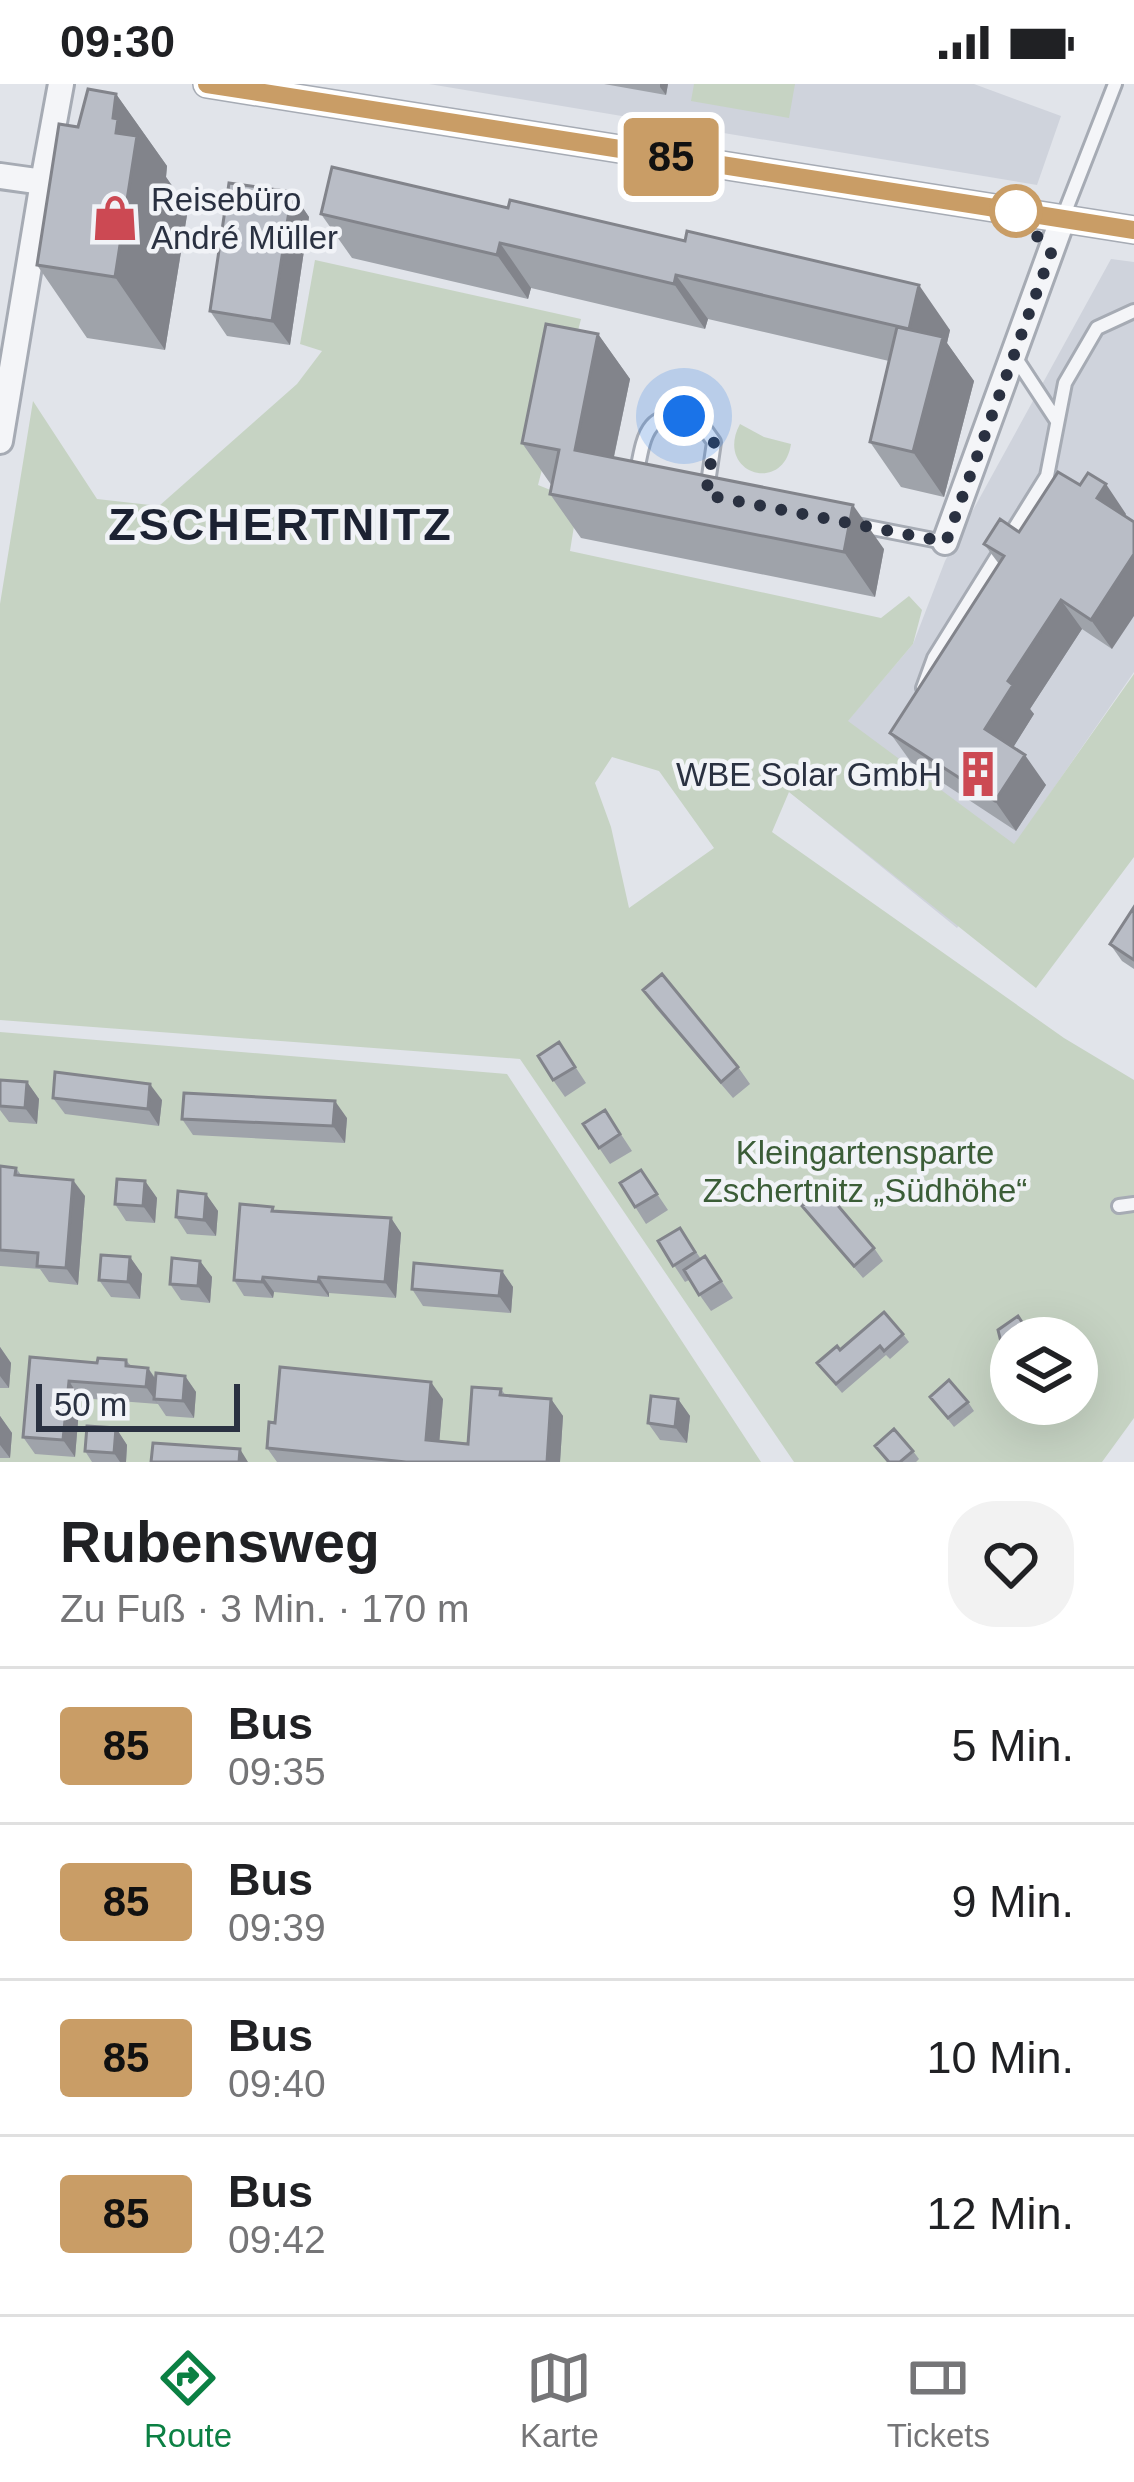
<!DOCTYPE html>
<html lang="de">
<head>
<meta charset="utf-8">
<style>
  body { margin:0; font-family:Arial,sans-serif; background:#f2f2f2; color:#202124; height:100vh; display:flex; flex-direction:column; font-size:45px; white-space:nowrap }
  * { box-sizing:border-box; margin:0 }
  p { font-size:39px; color:#757577 }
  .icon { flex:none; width:66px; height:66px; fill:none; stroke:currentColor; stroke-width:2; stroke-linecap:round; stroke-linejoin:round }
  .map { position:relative; height:1378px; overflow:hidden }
  .drawer { display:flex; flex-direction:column; background:#fff; flex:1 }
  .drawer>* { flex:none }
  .badge { padding:0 24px; border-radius:9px; font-size:42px; line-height:78px }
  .controls { position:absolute; left:990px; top:1233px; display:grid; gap:24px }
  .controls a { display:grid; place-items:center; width:108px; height:108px; border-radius:50%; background:#fff; box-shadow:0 12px 48px #0002; font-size:60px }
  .scale { position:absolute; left:36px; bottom:30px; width:204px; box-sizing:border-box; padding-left:12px; border:6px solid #2a3141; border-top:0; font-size:33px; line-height:42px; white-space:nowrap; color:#2a3141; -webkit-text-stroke:9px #f1f3f7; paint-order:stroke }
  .you { position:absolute; width:60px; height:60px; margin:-30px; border:9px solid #fff; border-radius:50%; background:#1a73e8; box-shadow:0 0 0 18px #1a73e833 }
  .map>.badge { position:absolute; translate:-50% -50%; box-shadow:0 0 0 6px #fff }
  .round { display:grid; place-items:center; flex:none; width:126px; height:126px; border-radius:48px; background:#f2f2f2 }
  .overview { display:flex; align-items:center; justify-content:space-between; height:204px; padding:0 60px }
  h1 { font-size:57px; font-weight:700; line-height:90px }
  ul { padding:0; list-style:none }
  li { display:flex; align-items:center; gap:36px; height:156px; padding:0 60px; border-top:3px solid #e0e0e0 }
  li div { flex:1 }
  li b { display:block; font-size:45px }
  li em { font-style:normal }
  li .badge { min-width:132px; font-weight:700; text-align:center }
  .status { display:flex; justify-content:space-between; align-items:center; height:84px; padding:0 60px; background:#fff; direction:ltr }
  .status svg { height:33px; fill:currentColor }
  .tabs { display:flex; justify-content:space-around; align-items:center; height:168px; border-top:3px solid #e0e0e0; background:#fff; font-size:33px; color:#757577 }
  .tabs a { display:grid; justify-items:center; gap:6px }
  .tabs .on { color:#0b8043 }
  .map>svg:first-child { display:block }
  .built { fill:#cfd3dc }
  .green { fill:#c6d3c3; fill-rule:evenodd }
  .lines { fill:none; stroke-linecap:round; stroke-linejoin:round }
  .service-casing { stroke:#a6abb4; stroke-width:18 }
  .minor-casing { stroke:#a6abb4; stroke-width:30 }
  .service { stroke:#f4f5f8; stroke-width:12 }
  .minor { stroke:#f4f5f8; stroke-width:24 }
  .wall { fill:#9fa3aa }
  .shaded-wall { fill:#82848b }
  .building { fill:#b9bdc6; stroke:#82848b; stroke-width:3 }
  .line-casing { stroke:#fff; stroke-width:27 }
  .line { stroke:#c99d66; stroke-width:18 }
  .walk { stroke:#2a3141; stroke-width:12; stroke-dasharray:0 21.6 }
  .stop-dot { fill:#fff; stroke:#c99d66; stroke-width:6 }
  .labels { text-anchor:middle; stroke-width:9; stroke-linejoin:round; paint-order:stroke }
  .poi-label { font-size:33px; fill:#2a3141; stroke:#f1f3f7; text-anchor:start }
  .park-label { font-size:33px; fill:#3b5d37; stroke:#f1f3f7 }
  .district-label { font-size:45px; font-weight:bold; letter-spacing:3px; fill:#1c2232; stroke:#f1f3f7 }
</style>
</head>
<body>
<div class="status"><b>09:30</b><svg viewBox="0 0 49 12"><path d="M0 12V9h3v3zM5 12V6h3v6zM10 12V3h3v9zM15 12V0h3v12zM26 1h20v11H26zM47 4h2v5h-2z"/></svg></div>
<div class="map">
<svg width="1134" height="1378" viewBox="0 0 1134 1378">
  <rect width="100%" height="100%" fill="#e1e4ea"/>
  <!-- built -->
  <path class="built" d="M 429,0 L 974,0 L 1061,32 L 1037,101 Z
    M 1111,175 L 1134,178 L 1134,588 L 957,844 L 788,707 L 913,560 L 945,477 Z"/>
  <!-- green -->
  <path class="green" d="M 694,0 L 795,0 L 789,34 L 691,17 Z
    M 315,176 L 581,235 L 538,401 L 578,417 L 570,467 L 881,534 L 909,512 L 922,526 L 913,560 L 848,637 L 1014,760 L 1134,590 L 1134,773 L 1036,904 L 789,708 L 772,748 L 1064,954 L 1134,996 L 1134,1334 L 1102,1378 L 794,1378 L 520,975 L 0,936 L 0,520 L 33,317 L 97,415 L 159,422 L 297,300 L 322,267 L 300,260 ZM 612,673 L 659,687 L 714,764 L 629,824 L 611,743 L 595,699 ZM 1011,1254 L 1077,1254 L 1077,1320 L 1011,1320 Z
    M 740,340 L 764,353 L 791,360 C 783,412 714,388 740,340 Z
    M 0,948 L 507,990 L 761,1378 L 0,1378 Z"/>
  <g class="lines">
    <defs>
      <path id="service" d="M 1063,133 L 1115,0
        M 1015,273 L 1057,337
        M 636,393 C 644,351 645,324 697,334 L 714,358 L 707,406
        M 852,440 L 944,458
        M 923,604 L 934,574 L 1047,392 L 1065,299 L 1097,244 L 1134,227
        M 1119,1122 L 1134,1120"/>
      <path id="minor" d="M 207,0 L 1134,146
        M 0,92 L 43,98 L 0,357
        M 43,98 L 61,0
        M 945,458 L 1063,134"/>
    </defs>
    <!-- service casing -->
    <use href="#service" class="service-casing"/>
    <!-- minor casing -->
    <use href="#minor" class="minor-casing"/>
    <!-- service -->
    <use href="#service" class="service"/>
    <!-- minor -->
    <use href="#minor" class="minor"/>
  </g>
  <!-- wall -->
  <path class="wall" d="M 604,0 L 668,0 L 666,11 Z
    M 116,10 L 167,82 L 166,93 L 188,125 L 165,266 L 87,254 L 37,181 L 78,43 Z
    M 332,83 L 950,246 L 947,259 L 974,297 L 944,413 L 901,403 L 870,358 L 889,277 L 708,235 L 705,245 L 531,204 L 528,215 L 352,174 L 321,130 Z
    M 292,108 L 309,133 L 290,261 L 227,252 L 210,227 Z
    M 598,250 L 630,295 L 614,373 L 884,465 L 875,513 L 581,454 L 550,410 L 552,402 L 522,359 Z
    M 1126,430 L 1112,565 L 1082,545 L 1030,625 L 1034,630 L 1013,663 L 1046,701 L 1016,747 L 911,678 L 890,649 L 999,480 L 984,460 L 1019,448 Z
    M 1134,823 L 1134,885 L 1122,877 L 1110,860 Z
    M 643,906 L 738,983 L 750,1000 L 733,1014 L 655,923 Z
    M 559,958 L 586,999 L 565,1013 L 553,996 Z
    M 0,996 L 27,998 L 39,1015 L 37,1040 L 9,1038 L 0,1026 Z
    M 53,1014 L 162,1016 L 159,1042 L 65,1030 Z
    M 605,1026 L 632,1067 L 610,1080 L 583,1040 Z
    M 347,1034 L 345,1059 L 193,1051 L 182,1035 Z
    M 0,1082 L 16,1084 L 21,1091 L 85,1112 L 78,1201 L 49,1198 L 40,1185 L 0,1182 Z
    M 641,1086 L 668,1126 L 646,1140 L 620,1099 Z
    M 145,1097 L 157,1114 L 155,1139 L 126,1137 L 115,1120 Z
    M 206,1110 L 218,1127 L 216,1152 L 187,1150 L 176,1133 Z
    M 802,1122 L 874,1164 L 883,1177 L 863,1194 Z
    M 275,1127 L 391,1134 L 401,1149 L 396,1214 L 329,1209 L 329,1213 L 274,1208 L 273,1214 L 244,1212 L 234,1196 Z
    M 680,1144 L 701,1175 L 705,1172 L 733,1214 L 711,1227 L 689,1196 L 685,1198 L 658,1157 Z
    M 130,1173 L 142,1190 L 140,1215 L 111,1213 L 99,1196 Z
    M 200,1177 L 212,1193 L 210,1219 L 181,1216 L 170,1200 Z
    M 502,1187 L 513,1203 L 511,1229 L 423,1222 L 412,1205 Z
    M 903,1250 L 909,1258 L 890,1275 L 886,1271 L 842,1309 L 817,1279 L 840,1266 Z
    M 0,1263 L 11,1279 L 9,1304 L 0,1304 Z
    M 30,1273 L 97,1279 L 126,1276 L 131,1282 L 148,1284 L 156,1295 L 185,1292 L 196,1308 L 194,1334 L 166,1332 L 158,1320 L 80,1314 L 75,1373 L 35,1370 L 23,1353 Z
    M 501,1305 L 506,1312 L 551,1315 L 563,1332 L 560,1378 L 277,1378 L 267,1364 L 275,1339 L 443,1315 L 439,1358 L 468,1360 Z
    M 930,1313 L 968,1318 L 974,1327 L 954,1343 Z
    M 678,1315 L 690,1332 L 687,1359 L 660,1356 L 648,1339 Z
    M 0,1332 L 12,1349 L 10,1374 L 0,1374 Z
    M 116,1344 L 127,1361 L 126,1378 L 92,1378 L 85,1367 Z
    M 875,1362 L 913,1367 L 919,1375 L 916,1378 L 887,1378 Z"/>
  <!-- shaded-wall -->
  <path class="shaded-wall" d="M 660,0 L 668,0 L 666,11 L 660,3 Z
    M 116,10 L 167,82 L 166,93 L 188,125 L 165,266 L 115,193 L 116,49 L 113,34 Z
    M 292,108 L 309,133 L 290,261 L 272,237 Z
    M 500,159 L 531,204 L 528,215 L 497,171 Z
    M 676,191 L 708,235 L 705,245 L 674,200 Z
    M 919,201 L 950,246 L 947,259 L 974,297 L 944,413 L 913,368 L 909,245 Z
    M 598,250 L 630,295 L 606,410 L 575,366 Z
    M 1106,400 L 1126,430 L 1117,443 L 1097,414 Z
    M 853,421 L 884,465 L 875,513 L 844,468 Z
    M 1134,470 L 1134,532 L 1112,565 L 1091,536 Z
    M 1061,516 L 1082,545 L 1030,625 L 1034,630 L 1006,675 L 985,645 L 1008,597 Z
    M 1025,671 L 1046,701 L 1016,747 L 995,717 Z
    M 27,998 L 39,1015 L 37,1040 L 25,1024 Z
    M 150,1000 L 162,1016 L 159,1042 L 148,1025 Z
    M 335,1017 L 347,1034 L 345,1059 L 333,1042 Z
    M 73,1096 L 85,1112 L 78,1201 L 66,1184 Z
    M 145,1097 L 157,1114 L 155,1139 L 143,1122 Z
    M 206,1110 L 218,1127 L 216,1152 L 204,1136 Z
    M 391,1134 L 401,1149 L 396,1214 L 385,1198 Z
    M 130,1173 L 142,1190 L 140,1215 L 128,1198 Z
    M 200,1177 L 212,1193 L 210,1219 L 198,1202 Z
    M 502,1187 L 513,1203 L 511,1229 L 499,1212 Z
    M 263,1193 L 274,1208 L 273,1214 L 262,1198 Z
    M 319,1193 L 329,1209 L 329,1213 L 318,1198 Z
    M 0,1263 L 11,1279 L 9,1304 L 0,1292 Z
    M 148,1284 L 159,1301 L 154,1315 L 158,1320 L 146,1303 Z
    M 185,1292 L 196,1308 L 194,1334 L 183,1317 Z
    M 69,1297 L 80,1314 L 75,1373 L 63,1356 Z
    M 431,1298 L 443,1315 L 438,1373 L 426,1356 Z
    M 551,1315 L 563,1332 L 560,1378 L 547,1378 Z
    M 678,1315 L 690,1332 L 687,1359 L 675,1343 Z
    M 0,1332 L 12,1349 L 10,1374 L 0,1361 Z
    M 116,1344 L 127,1361 L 126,1378 L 120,1378 L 114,1369 Z
    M 240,1365 L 248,1378 L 239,1378 Z"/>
  <!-- building -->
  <path class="building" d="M 88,5 L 116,10 L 113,34 L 118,35 L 116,49 L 137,52 L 115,193 L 37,181 L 59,40 L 78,43 Z
    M 332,83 L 508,124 L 510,116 L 685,157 L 687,147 L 919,201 L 909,245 L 676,191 L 674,200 L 500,159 L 497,171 L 321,130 Z
    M 229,99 L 292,108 L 272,237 L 210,227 Z
    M 546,240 L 598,250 L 575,366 L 853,421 L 844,468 L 550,410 L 559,366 L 522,359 Z
    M 897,243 L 943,253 L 913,368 L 870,358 Z
    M 1058,388 L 1080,401 L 1088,389 L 1106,400 L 1097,414 L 1134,438 L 1134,470 L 1091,536 L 1061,516 L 1008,597 L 1013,601 L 985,645 L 1025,671 L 995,717 L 890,649 L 1004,472 L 984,460 L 1000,435 L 1019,448 Z
    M 1134,823 L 1134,876 L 1110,860 Z
    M 662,890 L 738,983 L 721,998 L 643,906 Z
    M 559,958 L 575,983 L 553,996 L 538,972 Z
    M 55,988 L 150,1000 L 148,1025 L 53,1014 Z
    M 0,996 L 27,998 L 25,1024 L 0,1022 Z
    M 184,1009 L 335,1017 L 333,1042 L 182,1035 Z
    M 605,1026 L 620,1050 L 599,1064 L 583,1040 Z
    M 0,1082 L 16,1084 L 15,1091 L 73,1096 L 66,1184 L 37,1182 L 38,1169 L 0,1166 Z
    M 641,1086 L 657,1110 L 635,1123 L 620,1099 Z
    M 117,1095 L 145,1097 L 143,1122 L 115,1120 Z
    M 823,1104 L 874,1164 L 854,1182 L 802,1122 Z
    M 178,1107 L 206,1110 L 204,1136 L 176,1133 Z
    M 240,1120 L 273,1123 L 272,1127 L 391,1134 L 385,1198 L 319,1193 L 318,1198 L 263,1193 L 262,1198 L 234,1196 Z
    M 680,1144 L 695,1168 L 673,1182 L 658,1157 Z
    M 101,1171 L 130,1173 L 128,1198 L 99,1196 Z
    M 705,1172 L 721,1197 L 699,1211 L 684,1186 Z
    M 172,1174 L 200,1177 L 198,1202 L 170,1200 Z
    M 414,1179 L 502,1187 L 499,1212 L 412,1205 Z
    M 884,1228 L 903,1250 L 884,1267 L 880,1262 L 836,1300 L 817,1279 L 837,1262 L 840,1266 Z
    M 1018,1232 L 1031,1252 L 1028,1254 L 1011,1254 L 1011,1265 L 1004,1270 L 998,1246 Z
    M 30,1273 L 97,1279 L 98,1274 L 126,1276 L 126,1282 L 148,1284 L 146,1303 L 69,1297 L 63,1356 L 23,1353 Z
    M 280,1283 L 431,1298 L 426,1356 L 468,1360 L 472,1303 L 501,1305 L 500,1311 L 551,1315 L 547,1378 L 406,1378 L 267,1364 L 269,1338 L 275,1339 Z
    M 156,1289 L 185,1292 L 183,1317 L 154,1315 Z
    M 949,1296 L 968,1318 L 948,1334 L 930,1313 Z
    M 651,1312 L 678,1315 L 675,1343 L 648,1339 Z
    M 87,1342 L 116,1344 L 114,1369 L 85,1367 Z
    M 894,1345 L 913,1367 L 900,1378 L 889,1378 L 875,1362 Z
    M 153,1359 L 240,1365 L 239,1378 L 151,1378 Z"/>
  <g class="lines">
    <defs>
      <path id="line" d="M 207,0 L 1134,146"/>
    </defs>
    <!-- line casing -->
    <use href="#line" class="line-casing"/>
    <!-- line -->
    <use href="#line" class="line"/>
    <!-- walk -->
    <path class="walk" d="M 684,332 L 697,334 L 714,358 L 706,411 L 946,458 L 1051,169 L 1016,127"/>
  </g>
  <!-- icons -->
  <defs>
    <symbol id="shop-bare" viewBox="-9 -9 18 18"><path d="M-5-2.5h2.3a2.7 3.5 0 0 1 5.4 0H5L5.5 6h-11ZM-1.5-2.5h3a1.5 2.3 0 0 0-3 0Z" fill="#cc4953" stroke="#f1f3f7" stroke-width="2.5" paint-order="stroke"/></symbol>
    <symbol id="building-bare" viewBox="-9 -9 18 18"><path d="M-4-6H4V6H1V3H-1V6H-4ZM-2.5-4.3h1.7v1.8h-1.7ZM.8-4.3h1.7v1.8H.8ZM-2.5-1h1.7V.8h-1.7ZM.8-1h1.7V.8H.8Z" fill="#cc4953" stroke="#f1f3f7" stroke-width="2.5" paint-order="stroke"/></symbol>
  </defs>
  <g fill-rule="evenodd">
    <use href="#shop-bare" x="82" y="101" width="66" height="66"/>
    <use href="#building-bare" x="945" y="657" width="66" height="66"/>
  </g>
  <!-- markers -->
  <circle class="stop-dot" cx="1016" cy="127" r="24"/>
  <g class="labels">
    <!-- poi labels -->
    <g class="poi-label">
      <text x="151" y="127">Reisebüro<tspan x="151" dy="38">André Müller</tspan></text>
      <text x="942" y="702" text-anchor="end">WBE Solar GmbH</text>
    </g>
    <!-- park labels -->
    <g class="park-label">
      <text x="865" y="1080">Kleingartensparte<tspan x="865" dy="38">Zschertnitz „Südhöhe“</tspan></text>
    </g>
    <!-- district labels -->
    <g class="district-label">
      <text x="281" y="456">ZSCHERTNITZ</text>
    </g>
  </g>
</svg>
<div class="controls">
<a><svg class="icon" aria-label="layers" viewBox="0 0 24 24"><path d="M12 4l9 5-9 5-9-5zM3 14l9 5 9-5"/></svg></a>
</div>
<div class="scale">50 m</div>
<div class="you" style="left:684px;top:332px"></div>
<b class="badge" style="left:671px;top:73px;background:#c99d66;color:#111">85</b>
</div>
<section class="drawer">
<div class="overview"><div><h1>Rubensweg</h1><p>Zu Fuß · 3 Min. · 170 m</p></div><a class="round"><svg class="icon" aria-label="heart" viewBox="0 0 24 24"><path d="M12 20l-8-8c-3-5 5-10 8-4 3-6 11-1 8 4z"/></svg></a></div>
<ul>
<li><span class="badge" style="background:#c99d66;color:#111">85</span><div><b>Bus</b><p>09:35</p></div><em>5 Min.</em></li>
<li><span class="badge" style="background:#c99d66;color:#111">85</span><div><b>Bus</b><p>09:39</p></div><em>9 Min.</em></li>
<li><span class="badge" style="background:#c99d66;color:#111">85</span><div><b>Bus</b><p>09:40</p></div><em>10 Min.</em></li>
<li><span class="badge" style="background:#c99d66;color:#111">85</span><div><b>Bus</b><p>09:42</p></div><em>12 Min.</em></li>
</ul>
</section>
<nav class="tabs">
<a class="on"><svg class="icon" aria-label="directions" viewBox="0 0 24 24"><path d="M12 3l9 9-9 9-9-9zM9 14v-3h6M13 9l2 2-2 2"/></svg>Route</a>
<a><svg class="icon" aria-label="map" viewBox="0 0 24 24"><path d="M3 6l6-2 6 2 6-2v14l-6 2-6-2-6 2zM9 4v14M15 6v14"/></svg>Karte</a>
<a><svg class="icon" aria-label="tickets" viewBox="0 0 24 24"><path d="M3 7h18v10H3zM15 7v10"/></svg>Tickets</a>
</nav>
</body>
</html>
